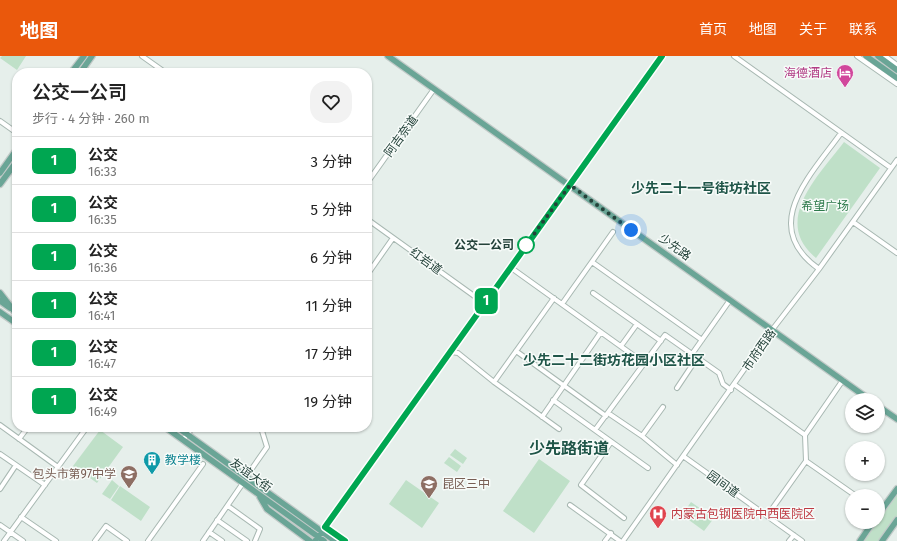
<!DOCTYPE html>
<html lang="zh">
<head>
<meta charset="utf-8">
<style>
  body { margin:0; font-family:"Fira Sans","Noto Sans SC",sans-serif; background:#f2f2f2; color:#222; height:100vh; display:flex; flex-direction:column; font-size:15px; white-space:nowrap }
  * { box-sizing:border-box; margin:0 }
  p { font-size:13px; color:#767676 }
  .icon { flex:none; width:22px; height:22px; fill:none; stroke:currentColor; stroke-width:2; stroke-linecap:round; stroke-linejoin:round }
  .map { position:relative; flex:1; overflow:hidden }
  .sheet { position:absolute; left:12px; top:12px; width:360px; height:364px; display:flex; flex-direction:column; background:#fff; border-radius:16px; box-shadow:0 1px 3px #0004 }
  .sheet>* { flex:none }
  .badge { padding:0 8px; border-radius:6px; font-size:14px; line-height:26px }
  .buttons { position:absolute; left:845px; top:337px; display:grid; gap:8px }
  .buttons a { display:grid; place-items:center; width:40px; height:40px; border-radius:50%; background:#fff; box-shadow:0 1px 3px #0004; font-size:20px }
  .you { position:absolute; width:20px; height:20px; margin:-10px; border:3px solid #fff; border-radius:50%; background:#1a73e8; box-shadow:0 0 0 6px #1a73e833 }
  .map>.badge { position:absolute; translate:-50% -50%; box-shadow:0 0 0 2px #fff }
  .round { display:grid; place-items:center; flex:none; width:42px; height:42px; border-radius:16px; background:#f2f2f2 }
  .summary { display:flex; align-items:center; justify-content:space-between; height:68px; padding:0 20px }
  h1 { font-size:19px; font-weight:600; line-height:30px }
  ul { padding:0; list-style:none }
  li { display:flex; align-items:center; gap:12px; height:48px; padding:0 20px; border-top:1px solid #e0e0e0 }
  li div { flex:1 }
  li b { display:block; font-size:15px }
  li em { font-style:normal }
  li .badge { min-width:44px; font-weight:700; text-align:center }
  header { display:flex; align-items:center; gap:24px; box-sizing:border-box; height:56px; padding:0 20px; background:#ea580c; color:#fff }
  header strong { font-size:19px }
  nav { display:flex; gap:22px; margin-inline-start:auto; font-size:14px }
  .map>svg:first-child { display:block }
  .green { fill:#bfe0c8 }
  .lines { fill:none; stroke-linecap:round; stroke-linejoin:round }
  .minor-casing { stroke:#a8b8b2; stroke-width:6 }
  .major-casing { stroke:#c2cac8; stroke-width:8 }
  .minor { stroke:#fff; stroke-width:4 }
  .major { stroke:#6aa596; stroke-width:5.5 }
  .line-casing { stroke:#fff; stroke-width:9 }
  .line { stroke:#00a651; stroke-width:6 }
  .walk { stroke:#24423a; stroke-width:4; stroke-dasharray:0 7.2 }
  .stop-dot { fill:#fff; stroke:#00a651; stroke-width:2 }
  .labels { text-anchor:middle; stroke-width:3; stroke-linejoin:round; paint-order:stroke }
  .hotel-label { font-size:12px; fill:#b23c85; stroke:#f7fbf9; text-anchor:end }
  .street-label { font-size:12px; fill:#24423a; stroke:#f7fbf9 }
  .park-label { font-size:12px; fill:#2d7a4b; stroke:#f7fbf9 }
  .stop-label { font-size:12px; font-weight:bold; fill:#24423a; stroke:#f7fbf9; text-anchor:end }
  .culture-label { font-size:12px; fill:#0d838f; stroke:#f7fbf9; text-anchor:start }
  .education-label { font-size:12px; fill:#785e54; stroke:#f7fbf9; text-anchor:end }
  .health-label { font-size:12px; fill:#be3a42; stroke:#f7fbf9; text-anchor:start }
  .quarter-label { font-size:14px; font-weight:bold; fill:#1f5548; stroke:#f7fbf9 }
  .district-label { font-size:16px; font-weight:bold; fill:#1f5548; stroke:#f7fbf9 }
</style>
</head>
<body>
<header>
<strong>地图</strong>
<nav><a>首页</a><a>地图</a><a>关于</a><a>联系</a></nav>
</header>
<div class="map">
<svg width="897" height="485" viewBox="0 0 897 485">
  <rect width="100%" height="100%" fill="#e6efeb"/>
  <!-- green -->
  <path class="green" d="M 2,0 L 26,0 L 17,14 L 0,2 Z
    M 844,86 L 880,112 L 816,202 C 771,165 819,119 844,86 Z
    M 100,374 L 123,391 L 97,427 L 73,410 Z
    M 455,393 L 467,402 L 463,408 L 450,399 Z
    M 449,401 L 461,410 L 457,416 L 444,407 Z
    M 539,403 L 570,425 L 534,477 L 503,455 Z
    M 112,424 L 119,430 L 110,443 L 102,438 Z
    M 406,424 L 439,447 L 422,472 L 389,448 Z
    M 120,430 L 150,451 L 141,465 L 111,444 Z
    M 897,439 L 897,460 L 879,485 L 864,485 Z
    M 691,446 L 714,462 L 704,475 L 682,459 Z"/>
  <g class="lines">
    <defs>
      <path id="minor" d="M 142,0 L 166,17
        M 734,0 L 891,112
        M 857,0 L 897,28
        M 885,0 L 897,9
        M 0,65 L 17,77
        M 367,127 L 434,33
        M 367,163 L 484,247
        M 853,166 L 897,197
        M 592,206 L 702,284
        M 510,211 L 644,307
        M 819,213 C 758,170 811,119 841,77
        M 367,219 L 393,182
        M 593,237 L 661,285
        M 562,248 L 613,176
        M 621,290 L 637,268
        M 516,295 L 606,360
        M 451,296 L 458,297 L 494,326 L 559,373
        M 692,298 L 730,244
        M 494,326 L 554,242
        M 735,329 L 805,379
        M 677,332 L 697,302
        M 553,344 L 648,412
        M 608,357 L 642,380 L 677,409
        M 542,361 L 601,276
        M 0,369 L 58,411
        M 595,374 L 665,279 L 719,317 L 723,328 L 731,334
        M 642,380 L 663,351
        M 19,383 L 28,371
        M 183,384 L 193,371
        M 611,386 L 581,429 L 624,462
        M 0,398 L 45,429
        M 683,400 L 802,485
        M 806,405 L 856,440
        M 246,421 L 267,391 L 262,375 L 263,371
        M 0,433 L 16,409
        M 570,449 L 620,485
        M 228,450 L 260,473 L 255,485
        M 767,460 L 806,405 L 805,379 L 843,324
        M 21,461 L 56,485
        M 217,464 L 247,485
        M 0,469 L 23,485
        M 209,476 L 222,485
        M 4,485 L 87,371
        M 95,485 L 106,470 L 127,485
        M 148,485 L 203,408
        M 203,485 L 243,427
        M 605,485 L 611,477
        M 623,485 L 772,274 L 819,213 L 897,104
        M 789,485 L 794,479"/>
      <path id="major" d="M 388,0 L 870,344
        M 866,0 L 897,22
        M 878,0 L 897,14
        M 71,17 L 84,0
        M 80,17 L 92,0
        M 0,117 L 17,93
        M 0,128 L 17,105
        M 0,237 L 14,255
        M 0,245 L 10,252
        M 0,256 L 17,268
        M 878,350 L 897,363
        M 165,371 L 324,485
        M 177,371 L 335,485
        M 260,441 L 267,453 L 310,485
        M 878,459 L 897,433
        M 325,471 L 345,485
        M 315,485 L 662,0
        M 860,485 L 873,466
        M 882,485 L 897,464"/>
    </defs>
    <!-- minor casing -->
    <use href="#minor" class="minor-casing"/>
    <!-- major casing -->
    <use href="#major" class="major-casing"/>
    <!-- minor -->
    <use href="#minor" class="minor"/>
    <!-- major -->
    <use href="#major" class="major"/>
  </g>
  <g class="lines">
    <defs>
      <path id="line" d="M 345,485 L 325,471 L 662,0"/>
    </defs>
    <!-- line casing -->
    <use href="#line" class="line-casing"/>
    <!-- line -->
    <use href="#line" class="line"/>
    <!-- walk -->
    <path class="walk" d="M 526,189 L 570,129 L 631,174"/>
  </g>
  <!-- icons -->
  <defs>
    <symbol id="hotel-pin" viewBox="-11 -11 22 30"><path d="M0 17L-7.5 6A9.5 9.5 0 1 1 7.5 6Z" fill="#d1479c" stroke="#f7fbf9"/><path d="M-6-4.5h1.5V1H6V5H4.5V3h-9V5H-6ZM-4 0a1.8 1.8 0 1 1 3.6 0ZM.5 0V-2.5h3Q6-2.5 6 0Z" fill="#fff"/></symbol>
    <symbol id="building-pin" viewBox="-11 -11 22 30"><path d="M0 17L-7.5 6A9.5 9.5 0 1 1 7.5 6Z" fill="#0f9aa8" stroke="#f7fbf9"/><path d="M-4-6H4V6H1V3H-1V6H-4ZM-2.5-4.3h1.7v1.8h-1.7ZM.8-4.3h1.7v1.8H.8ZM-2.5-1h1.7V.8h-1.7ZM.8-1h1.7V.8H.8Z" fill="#fff"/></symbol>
    <symbol id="school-pin" viewBox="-11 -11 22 30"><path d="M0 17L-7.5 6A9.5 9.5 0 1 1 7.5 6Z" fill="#8d6e63" stroke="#f7fbf9"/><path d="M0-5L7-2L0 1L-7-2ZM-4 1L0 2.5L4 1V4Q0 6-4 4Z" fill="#fff"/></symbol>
    <symbol id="hospital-pin" viewBox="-11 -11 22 30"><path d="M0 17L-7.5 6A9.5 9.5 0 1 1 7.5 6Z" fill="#e0444e" stroke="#f7fbf9"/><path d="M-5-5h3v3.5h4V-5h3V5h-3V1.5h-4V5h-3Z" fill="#fff"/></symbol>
  </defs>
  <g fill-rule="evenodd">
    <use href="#hotel-pin" x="835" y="7" width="20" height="27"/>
    <use href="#building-pin" x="142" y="394" width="20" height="27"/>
    <use href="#school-pin" x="119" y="408" width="20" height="27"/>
    <use href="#school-pin" x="419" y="418" width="20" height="27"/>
    <use href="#hospital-pin" x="648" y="448" width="20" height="27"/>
  </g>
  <!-- markers -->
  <circle class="stop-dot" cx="526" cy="189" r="8"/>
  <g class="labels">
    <!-- hotel labels -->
    <g class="hotel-label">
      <text x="832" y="21">海德酒店</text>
    </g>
    <!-- street labels -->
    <g class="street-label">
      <text transform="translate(401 80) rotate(-54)" y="4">阿吉奈道</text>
      <text transform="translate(675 191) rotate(36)" y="4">少先路</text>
      <text transform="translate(426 205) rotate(36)" y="4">红岩道</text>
      <text transform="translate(759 294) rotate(-55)" y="4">市府西路</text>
      <text transform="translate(251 419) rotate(36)" y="4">友谊大街</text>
      <text transform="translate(723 428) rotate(36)" y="4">园间道</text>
    </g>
    <!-- park labels -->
    <g class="park-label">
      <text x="825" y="154">希望广场</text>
    </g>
    <!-- stop labels -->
    <g class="stop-label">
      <text x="514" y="193">公交一公司</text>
    </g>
    <!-- culture labels -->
    <g class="culture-label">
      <text x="165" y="408">教学楼</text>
    </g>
    <!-- education labels -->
    <g class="education-label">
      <text x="116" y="422">包头市第97中学</text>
      <text x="442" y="432" text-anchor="start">昆区三中</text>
    </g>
    <!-- health labels -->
    <g class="health-label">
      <text x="671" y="462">内蒙古包钢医院中西医院区</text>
    </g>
    <!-- quarter labels -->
    <g class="quarter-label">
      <text x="701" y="137">少先二十一号街坊社区</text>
      <text x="614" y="309">少先二十二街坊花园小区社区</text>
    </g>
    <!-- district labels -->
    <g class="district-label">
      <text x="569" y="398">少先路街道</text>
    </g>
  </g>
</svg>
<div class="buttons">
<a><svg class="icon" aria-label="layers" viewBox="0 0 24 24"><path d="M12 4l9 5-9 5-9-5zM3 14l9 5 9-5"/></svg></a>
<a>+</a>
<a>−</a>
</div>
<div class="you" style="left:631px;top:174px"></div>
<b class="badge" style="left:486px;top:245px;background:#00a651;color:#fff">1</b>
<section class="sheet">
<div class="summary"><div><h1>公交一公司</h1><p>步行 · 4 分钟 · 260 m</p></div><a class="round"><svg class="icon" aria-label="heart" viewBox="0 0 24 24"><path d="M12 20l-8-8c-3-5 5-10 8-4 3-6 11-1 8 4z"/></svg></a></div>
<ul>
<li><span class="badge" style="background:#00a651;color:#fff">1</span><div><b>公交</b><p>16:33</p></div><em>3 分钟</em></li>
<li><span class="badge" style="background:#00a651;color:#fff">1</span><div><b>公交</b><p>16:35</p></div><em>5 分钟</em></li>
<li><span class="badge" style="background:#00a651;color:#fff">1</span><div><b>公交</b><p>16:36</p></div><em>6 分钟</em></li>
<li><span class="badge" style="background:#00a651;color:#fff">1</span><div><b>公交</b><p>16:41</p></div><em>11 分钟</em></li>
<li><span class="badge" style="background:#00a651;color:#fff">1</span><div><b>公交</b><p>16:47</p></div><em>17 分钟</em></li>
<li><span class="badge" style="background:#00a651;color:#fff">1</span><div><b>公交</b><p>16:49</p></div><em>19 分钟</em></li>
</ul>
</section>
</div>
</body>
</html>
